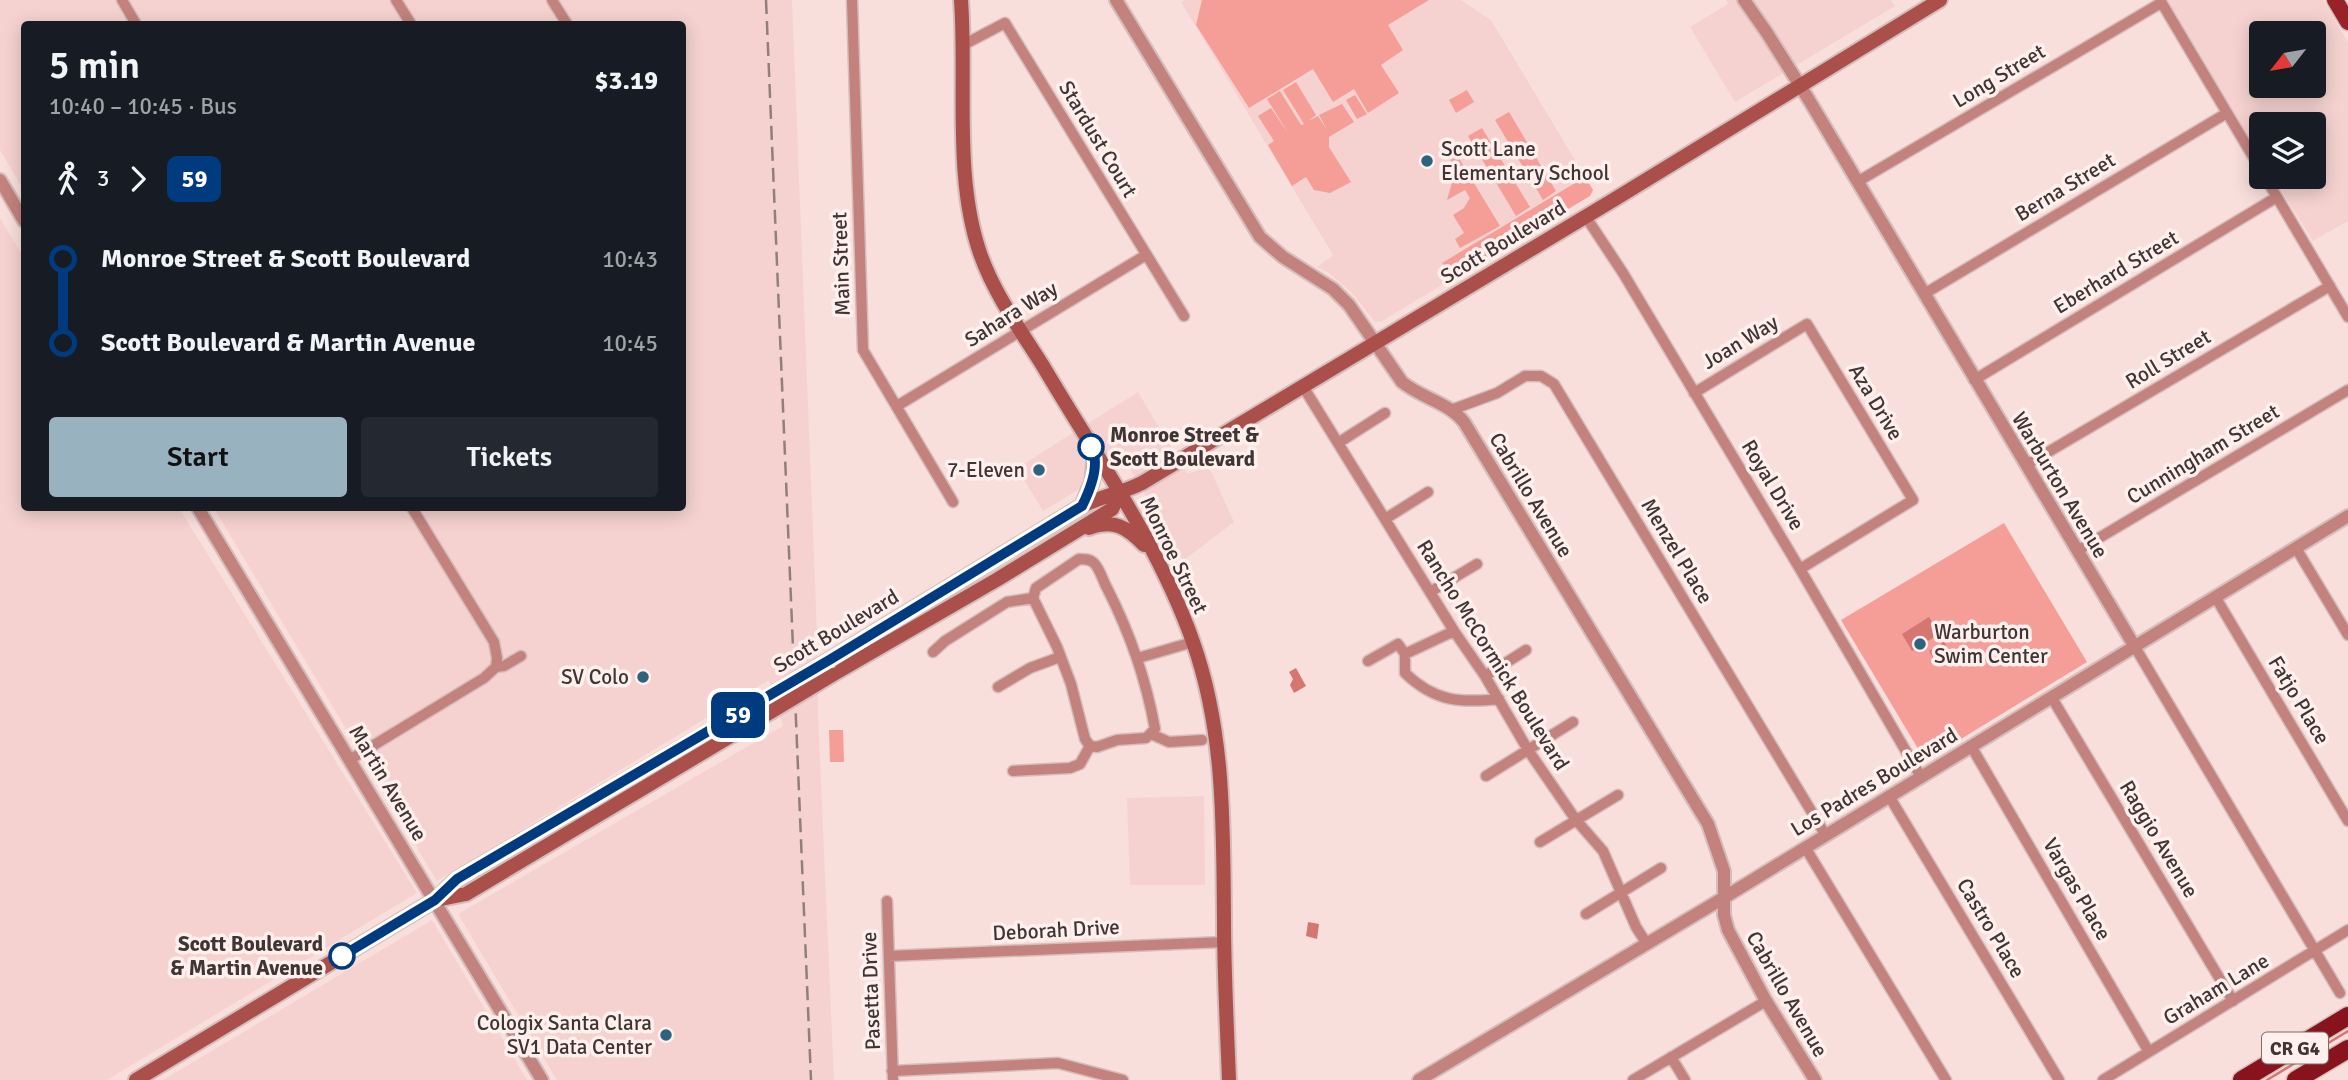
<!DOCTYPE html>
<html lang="en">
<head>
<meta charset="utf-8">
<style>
  body { margin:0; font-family:Signika,sans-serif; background:#242831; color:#f1f3f6; height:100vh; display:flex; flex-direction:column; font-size:26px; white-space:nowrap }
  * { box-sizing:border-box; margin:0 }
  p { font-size:23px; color:#9ea1a6 }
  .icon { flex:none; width:38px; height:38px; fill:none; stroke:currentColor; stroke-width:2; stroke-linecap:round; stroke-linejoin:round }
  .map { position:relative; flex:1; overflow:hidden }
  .details { position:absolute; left:21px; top:21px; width:665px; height:490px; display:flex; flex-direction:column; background:#171b24; border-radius:7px; box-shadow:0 4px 18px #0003 }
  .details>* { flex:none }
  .badge { padding:0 14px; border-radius:10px; font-size:24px; line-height:46px }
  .needle { width:46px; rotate:239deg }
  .controls { position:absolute; left:2249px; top:21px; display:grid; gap:14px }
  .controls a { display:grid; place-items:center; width:77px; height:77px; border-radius:7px; background:#171b24; box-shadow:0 4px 18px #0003; font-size:35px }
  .map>.badge { position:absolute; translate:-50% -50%; box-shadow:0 0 0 4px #fff }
  .legs { display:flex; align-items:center; gap:10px; height:77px; padding:0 28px; font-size:23px }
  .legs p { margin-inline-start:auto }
  .headline { display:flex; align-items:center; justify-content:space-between; height:119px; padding:0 28px }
  h1 { font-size:38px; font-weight:600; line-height:52px }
  .button { display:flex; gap:14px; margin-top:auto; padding:14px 28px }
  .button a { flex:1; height:80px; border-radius:7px; background:#99b2c0; color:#111; font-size:28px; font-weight:600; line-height:80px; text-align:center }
  .button a+a { background:#242831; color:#f1f3f6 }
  ul { padding:0 28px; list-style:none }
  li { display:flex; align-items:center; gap:24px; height:84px; font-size:26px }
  li i { display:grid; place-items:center; width:10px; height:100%; margin:0 9px; background:currentColor }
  li i::after { content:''; width:18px; height:18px; margin:-9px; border:5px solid; border-radius:50%; background:#171b24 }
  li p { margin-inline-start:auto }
  li:first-child i { background:linear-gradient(#0000 50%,currentColor 0) }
  li:last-child i { background:linear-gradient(currentColor 50%,#0000 0) }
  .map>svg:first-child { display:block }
  .built { fill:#f5d2cf; fill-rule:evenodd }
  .green { fill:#f59d97 }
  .water { fill:#d57671 }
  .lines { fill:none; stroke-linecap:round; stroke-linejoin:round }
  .stream { stroke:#d57671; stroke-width:2.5 }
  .minor-casing { stroke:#d4bdba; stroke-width:13 }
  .tertiary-casing { stroke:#d4bdba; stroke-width:16 }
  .secondary-casing { stroke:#d4bdba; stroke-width:18 }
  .primary-casing { stroke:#d4bdba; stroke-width:19 }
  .trunk-casing { stroke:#d4bdba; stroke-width:21 }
  .minor { stroke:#c3827d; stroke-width:10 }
  .tertiary { stroke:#c3827d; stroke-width:12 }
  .secondary { stroke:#ab4f4b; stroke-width:14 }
  .primary { stroke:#982227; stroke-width:16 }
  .trunk { stroke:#88131d; stroke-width:18 }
  .rail { stroke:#907f7d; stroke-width:2.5; stroke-dasharray:14 7; stroke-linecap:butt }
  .secondary-bridge-casing { stroke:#d4bdba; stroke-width:18; stroke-linecap:butt }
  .secondary-bridge { stroke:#ab4f4b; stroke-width:14 }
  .line-1-casing { stroke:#fff; stroke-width:16 }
  .line-1 { stroke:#003b80; stroke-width:10 }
  .poi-dot { fill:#2e637f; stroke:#ffefed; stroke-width:2.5 }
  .stop-1-dot { fill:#fff; stroke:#003b80; stroke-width:3.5 }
  .labels { text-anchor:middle; stroke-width:7; stroke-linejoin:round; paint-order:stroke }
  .shield { fill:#ffefed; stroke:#796d6c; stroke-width:2 }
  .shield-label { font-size:19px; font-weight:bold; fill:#3f3534 }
  .street-label { font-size:21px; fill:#3f3534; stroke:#ffefed }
  .poi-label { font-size:21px; fill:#3f3534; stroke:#ffefed; text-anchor:end }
  .stop-label { font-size:21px; font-weight:bold; fill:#3f3534; stroke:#ffefed; text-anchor:start }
</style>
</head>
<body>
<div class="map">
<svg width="2348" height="1080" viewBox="0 0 2348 1080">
  <rect width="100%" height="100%" fill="#f9dfdc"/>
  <!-- built -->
  <path class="built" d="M 0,0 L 792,0 L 817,634 L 818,714 L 834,1080 L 557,1080 L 458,914 L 783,726 L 769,680 L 437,881 L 214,508 L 682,508 L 682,24 L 24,24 L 24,191 L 0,150 Z
    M 1185,0 L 1461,0 L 1491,20 L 1593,190 L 1590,196 L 1382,321 L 1375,322 L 1352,293 L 1329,273 L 1317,267 L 1333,255 L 1181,2 Z
    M 1726,0 L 1891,0 L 1895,6 L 1735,102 L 1690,27 L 1728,4 Z
    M 2167,0 L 2323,0 L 2348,42 L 2348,221 L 2313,241 L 2273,177 L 2314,177 L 2314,124 L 2261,124 L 2261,157 ZM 2261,33 L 2314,33 L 2314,86 L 2261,86 Z
    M 0,218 L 24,258 L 24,508 L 179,508 L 417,893 L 107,1080 L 0,1080 Z
    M 1138,392 L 1187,474 L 1209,467 L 1234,522 L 1183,561 L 1126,461 L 1043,511 L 1017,468 Z
    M 1204,796 L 1205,885 L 1130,885 L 1127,798 Z
    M 432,920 L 527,1080 L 163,1080 Z"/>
  <!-- green -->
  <path class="green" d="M 1202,0 L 1429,0 L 1388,25 L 1403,50 L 1381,65 L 1399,93 L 1368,113 L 1354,89 L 1333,102 L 1313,69 L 1249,108 L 1196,25 Z
    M 1296,82 L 1316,115 L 1308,121 L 1318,116 L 1327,130 L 1319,115 L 1342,104 L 1354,122 L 1329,137 L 1329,147 L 1351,182 L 1330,193 L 1314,190 L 1306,177 L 1292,186 L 1268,145 L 1274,141 L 1258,116 L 1271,108 L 1288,133 L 1267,99 L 1280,91 L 1301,125 L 1304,124 L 1283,90 Z
    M 1467,90 L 1474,102 L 1456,113 L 1449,100 Z
    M 1355,95 L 1367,114 L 1357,119 L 1346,100 Z
    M 1509,112 L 1556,191 L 1543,200 L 1495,120 Z
    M 1482,128 L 1530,207 L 1516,216 L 1468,136 Z
    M 1457,155 L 1500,226 L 1460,248 L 1455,239 L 1464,233 L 1453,215 L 1464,208 L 1470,198 L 1465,190 L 1447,200 L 1453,179 L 1449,167 L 1451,160 Z
    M 1585,177 L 1593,190 L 1590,196 L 1455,277 L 1442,263 Z
    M 2004,523 L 2087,662 L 1938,753 C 1928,756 1923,754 1917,747 L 1841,620 Z
    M 829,730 L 843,730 L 844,762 L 830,762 Z"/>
  <!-- water -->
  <path class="water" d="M 1929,617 L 1939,634 L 1912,651 L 1902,634 Z
    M 1944,642 L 1951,654 L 1936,663 L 1929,651 Z
    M 1296,668 L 1306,686 L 1294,693 L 1290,685 L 1293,679 L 1289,672 Z
    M 1308,922 L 1319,924 L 1317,939 L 1306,936 Z"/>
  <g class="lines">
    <!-- stream -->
    <path class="stream" d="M 2267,1080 L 2348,1031"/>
    <defs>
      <path id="minor" d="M 122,0 L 136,24
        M 396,0 L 411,24
        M 552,0 L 567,24
        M 852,0 L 863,350 L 953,502
        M 2160,0 L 2261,170
        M 963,45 L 1005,23 L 1184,316
        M 2265,177 L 2348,317
        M 1857,182 L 2161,3
        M 1586,217 L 1623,273 L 1800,569 L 1921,777
        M 1924,294 L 2227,113
        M 1974,380 L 2277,197
        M 1304,388 L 1454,631 L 1485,676 L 1528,750 L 1576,820 L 1603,851 L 1636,927 L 1647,944
        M 1694,393 L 1807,324 L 1913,500 L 1800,569
        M 897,406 L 1146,255
        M 1451,410 L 1497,393 L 1525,376 L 1541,376 L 1554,384 L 1825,834
        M 1338,443 L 1385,413
        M 2026,465 L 2330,286
        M 1385,519 L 1428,492
        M 2296,548 L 2348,635
        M 2077,551 L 2348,390
        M 1430,592 L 1477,564
        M 1033,598 L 1036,588 L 1079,559 C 1084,559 1090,559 1094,563 C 1100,569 1103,581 1107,588 C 1130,633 1146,679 1155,729 L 1146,738 L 1117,740 L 1097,747 L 1090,746
        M 1033,598 L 1057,647 L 1071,684 L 1085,739 L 1090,746
        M 2216,598 L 2348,821
        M 1454,631 L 1405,654 L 1405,673 C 1435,702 1460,703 1499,699
        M 2135,647 L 2340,993
        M 933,652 L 945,641 L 1007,602 L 1033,598
        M 1138,658 L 1193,642
        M 1368,661 L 1398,644 L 1405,654
        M 496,667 L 504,666 L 521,656
        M 1485,676 L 1526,650
        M 998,687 L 1030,668 L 1060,657
        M 2052,698 L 2233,1001
        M 1151,734 L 1169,742 L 1202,740
        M 1971,746 L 2149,1052
        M 351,759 L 484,678 L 496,667 L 497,658 L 494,642 L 412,508
        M 1013,771 L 1070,768 L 1080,764 L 1090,746
        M 1486,776 L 1573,722
        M 1889,796 L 2059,1080
        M 1540,842 L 1618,795
        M 1805,847 L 1946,1080
        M 887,901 L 893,1080
        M 1586,914 L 1661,868
        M 889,956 L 1224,942
        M 1671,1057 L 1685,1080
        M 892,1071 L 1058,1063 L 1123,1080
        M 1633,1080 L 1766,1001
        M 2103,1080 L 2348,930"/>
      <path id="tertiary" d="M 1116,0 L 1260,237 L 1283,257 L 1333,289 L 1349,305 L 1402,382 C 1421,398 1448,402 1464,422 L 1708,824 L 1724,871 L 1724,915 L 1728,930 L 1766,1001 L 1815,1080
        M 1744,0 L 1767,33 L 1809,100 L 2135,647
        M 0,180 L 24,221
        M 198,508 L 542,1080
        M 1419,1080 L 1725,897 L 2348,516"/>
      <path id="secondary" d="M 961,0 C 967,82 953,178 981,256 C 995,295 1021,331 1043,366 C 1096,456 1158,543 1193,642 C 1225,732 1223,826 1224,920 C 1224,973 1227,1027 1229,1080
        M 1082,506 L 1092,482 L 1095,454
        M 1089,528 C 1114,519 1127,527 1144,545
        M 831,659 L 1082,506 C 1102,496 1122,493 1142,483 L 1615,199 L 1940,0
        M 832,675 L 998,579 L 1112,509 L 1120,493
        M 436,900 L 466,894 L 754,722
        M 136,1080 L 435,900 L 457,879 L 753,706"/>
      <path id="primary" d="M 2335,0 L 2348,22"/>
      <path id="trunk" d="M 2242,1080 L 2348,1016
        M 2296,1080 L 2348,1049"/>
    </defs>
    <!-- minor casing -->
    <use href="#minor" class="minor-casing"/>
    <!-- tertiary casing -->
    <use href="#tertiary" class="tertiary-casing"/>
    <!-- secondary casing -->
    <use href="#secondary" class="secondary-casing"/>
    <!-- primary casing -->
    <use href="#primary" class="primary-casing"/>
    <!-- trunk casing -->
    <use href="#trunk" class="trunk-casing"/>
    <!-- minor -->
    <use href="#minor" class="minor"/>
    <!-- tertiary -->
    <use href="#tertiary" class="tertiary"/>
    <!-- secondary -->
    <use href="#secondary" class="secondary"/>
    <!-- primary -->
    <use href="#primary" class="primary"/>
    <!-- trunk -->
    <use href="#trunk" class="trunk"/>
    <!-- rail -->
    <path class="rail" d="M 766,0 L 811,1080"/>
    <defs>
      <path id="secondary-bridge" d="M 753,706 L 831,659
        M 754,722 L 832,675"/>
    </defs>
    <!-- secondary-bridge casing -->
    <use href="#secondary-bridge" class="secondary-bridge-casing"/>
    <!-- secondary-bridge -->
    <use href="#secondary-bridge" class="secondary-bridge"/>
  </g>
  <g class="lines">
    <defs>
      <path id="line-1" d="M 342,956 L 435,900 L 457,879 L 831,659 L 1082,506 C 1090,490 1101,464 1091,447"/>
    </defs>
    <!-- line-1 casing -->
    <use href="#line-1" class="line-1-casing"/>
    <!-- line-1 -->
    <use href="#line-1" class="line-1"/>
  </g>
  <!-- markers -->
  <g class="poi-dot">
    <circle cx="1427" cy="161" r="7"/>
    <circle cx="1039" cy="470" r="7"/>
    <circle cx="1920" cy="644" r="7"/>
    <circle cx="643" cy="677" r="7"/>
    <circle cx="666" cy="1035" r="7"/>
  </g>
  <g class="stop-1-dot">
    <circle cx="1091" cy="447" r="12"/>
    <circle cx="342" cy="956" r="12"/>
  </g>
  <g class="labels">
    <!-- shield labels -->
    <rect class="shield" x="2262" y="1032.5" width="66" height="31" rx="5"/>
    <g class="shield-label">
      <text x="2295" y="1055">CR G4</text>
    </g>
    <!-- street labels -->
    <g class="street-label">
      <text transform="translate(1999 76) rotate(-31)" y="7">Long Street</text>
      <text transform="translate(1098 139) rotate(59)" y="7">Stardust Court</text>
      <text transform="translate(2065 187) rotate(-31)" y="7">Berna Street</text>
      <text transform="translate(1503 242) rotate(-31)" y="7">Scott Boulevard</text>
      <text transform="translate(841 264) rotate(-92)" y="7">Main Street</text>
      <text transform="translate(2116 272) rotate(-31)" y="7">Eberhard Street</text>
      <text transform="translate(1011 314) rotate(-32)" y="7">Sahara Way</text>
      <text transform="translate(1740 342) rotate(-31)" y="7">Joan Way</text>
      <text transform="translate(2168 359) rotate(-31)" y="7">Roll Street</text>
      <text transform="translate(1876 402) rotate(59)" y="7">Aza Drive</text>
      <text transform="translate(2203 454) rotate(-31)" y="7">Cunningham Street</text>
      <text transform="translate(1773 485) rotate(59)" y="7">Royal Drive</text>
      <text transform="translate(2060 485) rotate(59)" y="7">Warburton Avenue</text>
      <text transform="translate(1531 495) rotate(59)" y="7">Cabrillo Avenue</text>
      <text transform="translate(1677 551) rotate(59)" y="7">Menzel Place</text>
      <text transform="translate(1174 555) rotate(64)" y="7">Monroe Street</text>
      <text transform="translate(836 631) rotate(-31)" y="7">Scott Boulevard</text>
      <text transform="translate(1493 655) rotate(58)" y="7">Rancho McCormick Boulevard</text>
      <text transform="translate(2299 700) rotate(59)" y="7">Fatjo Place</text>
      <text transform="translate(1874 782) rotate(-31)" y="7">Los Padres Boulevard</text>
      <text transform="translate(388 783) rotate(59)" y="7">Martin Avenue</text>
      <text transform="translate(2159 839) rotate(59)" y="7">Raggio Avenue</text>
      <text transform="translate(2077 889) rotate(60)" y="7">Vargas Place</text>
      <text transform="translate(1991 928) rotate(59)" y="7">Castro Place</text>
      <text transform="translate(1056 930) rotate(-3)" y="7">Deborah Drive</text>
      <text transform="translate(2216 989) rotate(-31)" y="7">Graham Lane</text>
      <text transform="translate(871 991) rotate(-92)" y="7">Pasetta Drive</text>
      <text transform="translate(1787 994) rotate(60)" y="7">Cabrillo Avenue</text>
    </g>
    <!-- poi labels -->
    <g class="poi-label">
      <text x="1441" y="156" text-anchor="start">Scott Lane<tspan x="1441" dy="24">Elementary School</tspan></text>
      <text x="1025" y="477">7-Eleven</text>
      <text x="1934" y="639" text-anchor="start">Warburton<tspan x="1934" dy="24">Swim Center</tspan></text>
      <text x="629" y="684">SV Colo</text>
      <text x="652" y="1030">Cologix Santa Clara<tspan x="652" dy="24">SV1 Data Center</tspan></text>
    </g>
    <!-- stop labels -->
    <g class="stop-label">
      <text x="1110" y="442">Monroe Street &amp;<tspan x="1110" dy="24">Scott Boulevard</tspan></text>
      <text x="323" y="951" text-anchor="end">Scott Boulevard<tspan x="323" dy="24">&amp; Martin Avenue</tspan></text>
    </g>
  </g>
</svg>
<div class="controls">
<a><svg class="needle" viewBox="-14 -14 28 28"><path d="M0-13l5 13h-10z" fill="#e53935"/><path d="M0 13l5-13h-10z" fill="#9ea1a6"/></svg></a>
<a><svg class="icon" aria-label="layers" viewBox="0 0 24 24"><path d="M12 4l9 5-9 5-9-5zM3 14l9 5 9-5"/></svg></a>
</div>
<b class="badge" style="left:738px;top:715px;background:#003b80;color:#fff">59</b>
<section class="details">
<div class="headline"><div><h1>5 min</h1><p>10:40 – 10:45 · Bus</p></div><b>$3.19</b></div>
<div class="legs"><svg class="icon" aria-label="walk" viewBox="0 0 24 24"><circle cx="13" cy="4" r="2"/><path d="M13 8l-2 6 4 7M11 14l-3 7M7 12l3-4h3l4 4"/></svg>3<svg class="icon" aria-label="forward" viewBox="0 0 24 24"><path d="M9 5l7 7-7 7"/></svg><b class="badge" style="background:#003b80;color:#fff">59</b></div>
<ul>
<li><i style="color:#003b80"></i><b>Monroe Street &amp; Scott Boulevard</b><p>10:43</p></li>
<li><i style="color:#003b80"></i><b>Scott Boulevard &amp; Martin Avenue</b><p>10:45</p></li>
</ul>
<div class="button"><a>Start</a><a>Tickets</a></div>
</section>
</div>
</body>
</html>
